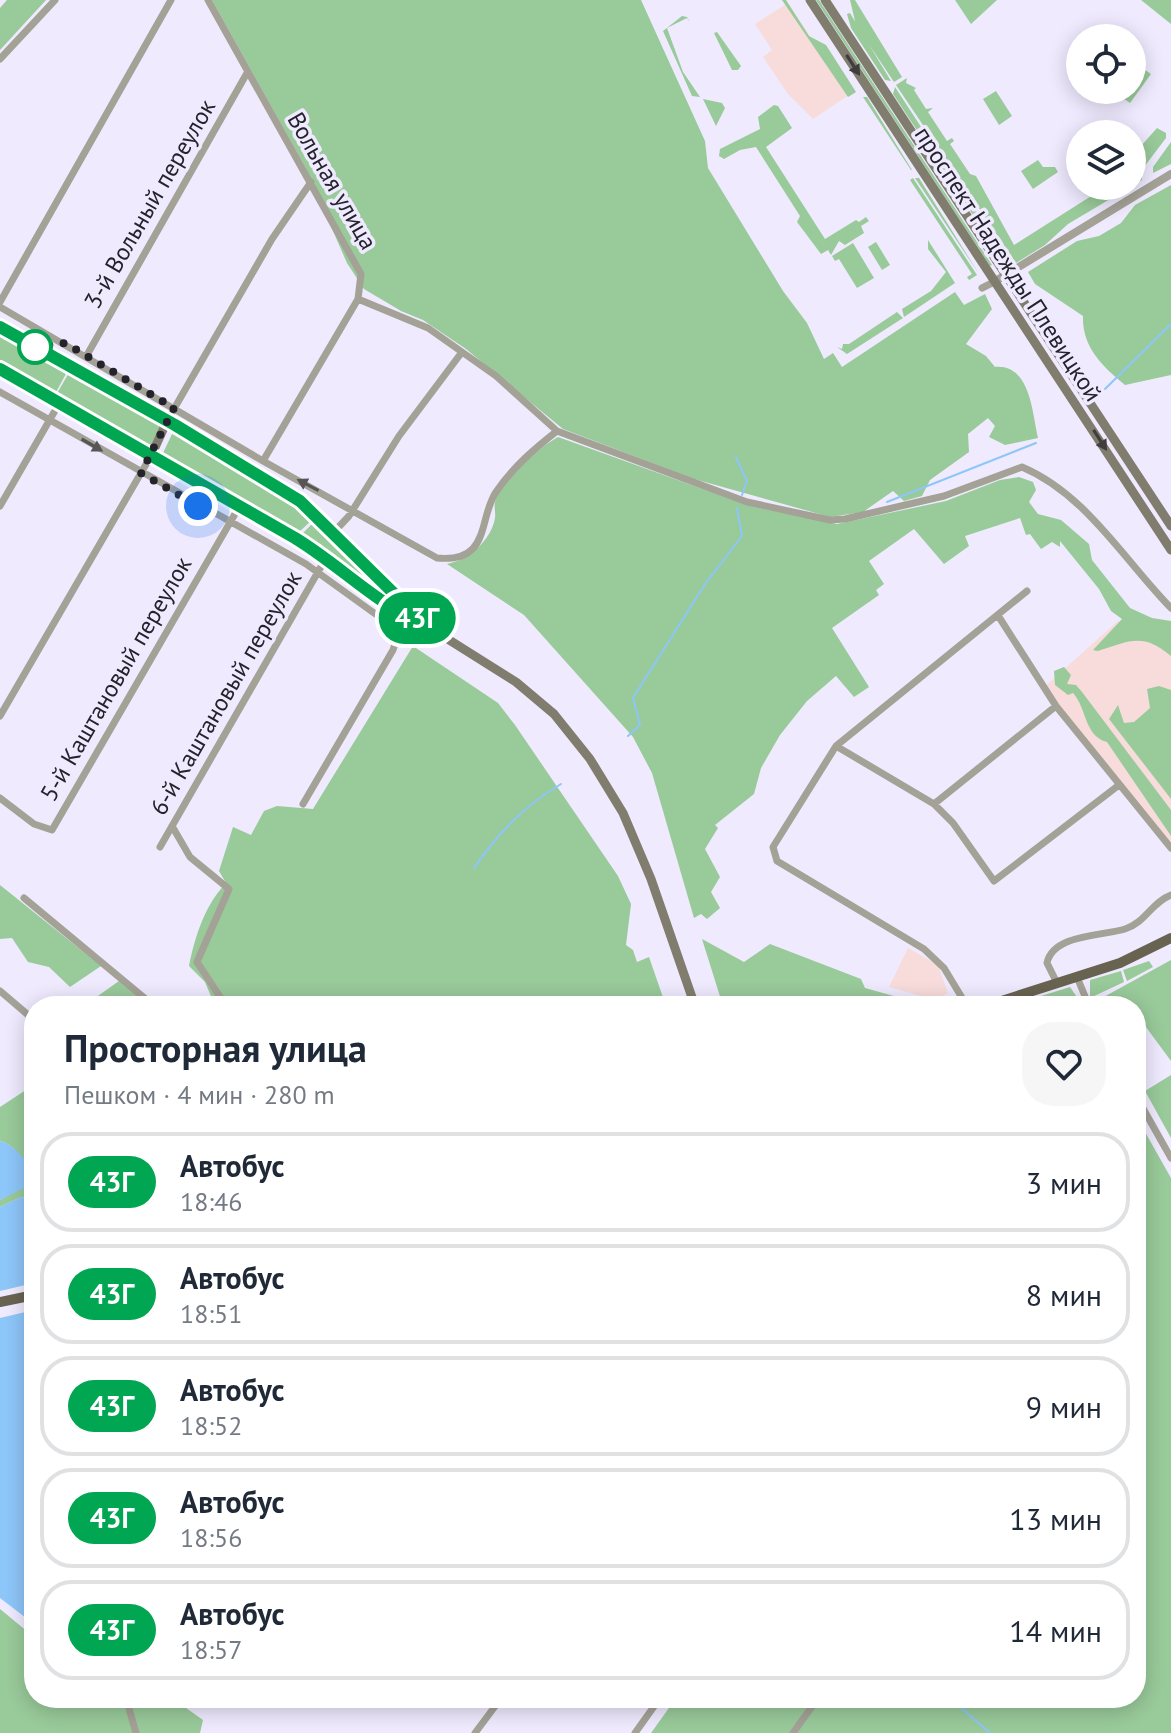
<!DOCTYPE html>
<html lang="ru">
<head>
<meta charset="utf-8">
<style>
  body { margin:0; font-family:"PT Sans",sans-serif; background:#f6f6f7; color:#1f2937; height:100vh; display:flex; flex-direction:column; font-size:30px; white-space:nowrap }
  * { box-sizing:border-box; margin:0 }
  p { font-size:26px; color:#747a83 }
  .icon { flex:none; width:44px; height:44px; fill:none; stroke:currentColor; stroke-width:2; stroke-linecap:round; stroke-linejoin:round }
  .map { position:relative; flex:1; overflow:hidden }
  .sheet { position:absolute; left:24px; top:996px; width:1122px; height:712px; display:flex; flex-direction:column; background:#fff; border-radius:32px; box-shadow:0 4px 20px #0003 }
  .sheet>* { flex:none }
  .badge { padding:0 16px; border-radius:26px; font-size:28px; line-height:52px }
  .fabs { position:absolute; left:1066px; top:24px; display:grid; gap:16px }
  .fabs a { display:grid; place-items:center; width:80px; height:80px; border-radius:50%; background:#fff; box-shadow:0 4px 20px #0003; font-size:40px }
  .you { position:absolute; width:40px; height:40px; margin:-20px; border:6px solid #fff; border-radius:50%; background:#1a73e8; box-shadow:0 0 0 12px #1a73e833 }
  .map>.badge { position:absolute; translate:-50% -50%; box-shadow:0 0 0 4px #fff }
  .round { display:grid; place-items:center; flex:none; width:84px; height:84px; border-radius:32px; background:#f6f6f7 }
  .head { display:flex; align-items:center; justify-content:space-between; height:136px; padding:0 40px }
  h1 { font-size:38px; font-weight:700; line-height:60px }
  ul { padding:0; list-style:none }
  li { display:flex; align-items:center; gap:24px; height:100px; margin:0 16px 12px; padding:0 24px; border:4px solid #e0e1e3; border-radius:32px }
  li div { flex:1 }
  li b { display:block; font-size:30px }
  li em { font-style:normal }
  li .badge { min-width:88px; font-weight:700; text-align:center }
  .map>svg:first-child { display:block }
  .commercial { fill:#f7dcdb }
  .green { fill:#99ca9a }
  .water { fill:#8dc6f9 }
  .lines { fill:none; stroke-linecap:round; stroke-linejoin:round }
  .stream { stroke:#8dc6f9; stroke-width:2 }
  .minor { stroke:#a4a197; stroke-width:7 }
  .tertiary { stroke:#a4a197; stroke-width:8 }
  .secondary { stroke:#817d6e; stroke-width:9 }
  .primary { stroke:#686351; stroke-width:10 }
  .oneway { fill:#403d3f }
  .oneway2 { fill:#575556 }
  .line-casing { stroke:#fff; stroke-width:18 }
  .line { stroke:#00a651; stroke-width:12 }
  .walk { stroke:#24222b; stroke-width:8; stroke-dasharray:0 14.4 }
  .stop-dot { fill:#fff; stroke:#00a651; stroke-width:4 }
  .labels { text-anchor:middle; stroke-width:7; stroke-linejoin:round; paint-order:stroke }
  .street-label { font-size:24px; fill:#24222b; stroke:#efeafe }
</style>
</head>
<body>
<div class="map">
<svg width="1171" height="1733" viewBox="0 0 1171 1733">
  <rect width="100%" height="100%" fill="#efeafe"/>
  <!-- commercial -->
  <path class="commercial" d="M 788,3 L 849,95 L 813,119 L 788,94 L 763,57 L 772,50 L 755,24 Z
    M 1118,621 L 1141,631 L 1171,653 L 1171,850 L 1043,688 Z
    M 908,948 L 938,965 L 948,993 L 935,1000 L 889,987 Z"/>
  <!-- green -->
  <path class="green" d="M 7,0 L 46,0 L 0,50 L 0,8 Z
    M 212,0 L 641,0 L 705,141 L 708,168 L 783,291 L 807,323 L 824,359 L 833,353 L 842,367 L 955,292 L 964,305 L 985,294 L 992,309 L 966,344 L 986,356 L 995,367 C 1030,364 1032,411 1038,438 L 1005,445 L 989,437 L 995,426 L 988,418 L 968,434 L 969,452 L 930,480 L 922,496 L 904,501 L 893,491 L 863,512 L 830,517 L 694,479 L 563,429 L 466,349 L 423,320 L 401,311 L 364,289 L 347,263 L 305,167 Z
    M 782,0 L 786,0 L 809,36 L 826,45 L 856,92 L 848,97 Z
    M 816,0 L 819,0 L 992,265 L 990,266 Z
    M 850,0 L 855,0 L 902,77 L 894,82 L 856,25 Z
    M 955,0 L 997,0 L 971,24 Z
    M 1141,0 L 1171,0 L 1171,24 Z
    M 850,13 L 891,81 L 885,80 L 851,28 L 847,14 Z
    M 682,16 L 687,17 L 690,22 L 687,18 L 667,28 L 683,72 L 700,97 L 692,96 L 663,31 Z
    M 717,32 L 741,66 L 738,70 L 732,70 L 714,33 Z
    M 1138,65 L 1151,74 L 1130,103 L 1117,94 L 1120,90 L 1132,90 L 1132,73 Z
    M 907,78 L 906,83 L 916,88 L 914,90 L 926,109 L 933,108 L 928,112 L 947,141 L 952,138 L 954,141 L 950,144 L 970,174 L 976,176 L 1014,245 L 1107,186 L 1132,186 L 1068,224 L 1045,245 L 1016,263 L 896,85 Z
    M 895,87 L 1006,257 L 1002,259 L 893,94 Z
    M 996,91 L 1012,116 L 999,125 L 983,99 Z
    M 863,97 L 867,97 L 912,170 L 911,170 Z
    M 703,99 L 722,103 L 725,108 L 716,126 Z
    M 774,105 L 778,106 L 792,128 L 766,147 L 825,239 L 856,220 L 859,222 L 866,217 L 869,221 L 861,226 L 864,233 L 845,245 L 839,241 L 831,255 L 828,250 L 821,254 L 797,222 L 800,216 L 756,147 L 740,150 L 724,159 L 719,156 L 720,149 L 760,129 L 758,117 Z
    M 1157,128 L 1166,133 L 1166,138 L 1141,171 L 1142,180 L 1132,186 L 1132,156 Z
    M 1171,142 L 1171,164 L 1153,173 L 1153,167 Z
    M 1038,160 L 1043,167 L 1055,167 L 1058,172 L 1033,189 L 1021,171 Z
    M 913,178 L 977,275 L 969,280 L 967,277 L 972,274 L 910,180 Z
    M 915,178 L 919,178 L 979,274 Z
    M 1171,185 L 1171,375 L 1125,385 C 1102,366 1082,347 1083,316 L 1035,284 L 1028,272 L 1077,241 L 1099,236 L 1121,223 L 1135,205 Z
    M 928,240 L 955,283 L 904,317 L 902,309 L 931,291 L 946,272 L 928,249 Z
    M 876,242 L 890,265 L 882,270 L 868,247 Z
    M 853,243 L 874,278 L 857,288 L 839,259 L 835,261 L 832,256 Z
    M 897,312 L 903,318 L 847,354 L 837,347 L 842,349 L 843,344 L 849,344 Z
    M 0,332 L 68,370 L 55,394 L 0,364 Z
    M 70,371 L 158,421 L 161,426 L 152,444 L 146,446 L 56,395 Z
    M 174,430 L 296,505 L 314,518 L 297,534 L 162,455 Z
    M 558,437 L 750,506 L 837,524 L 946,501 L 1000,480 L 1019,477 L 1033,482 L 1036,490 L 1029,502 L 1038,514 L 1061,520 L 1089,544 L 1092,560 L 1130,608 L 1152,618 L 1171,621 L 1171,656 C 1143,632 1129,641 1098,651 L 1093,650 L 1122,619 L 1111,611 L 1099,589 L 1060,541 L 1060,547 L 1052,542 L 1041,549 L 1030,534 L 1026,535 L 1020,518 L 965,536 L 969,546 L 944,564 L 914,529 L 869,561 L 884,584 L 876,590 L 879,595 L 832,628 L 869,687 L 854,697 L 836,676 L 807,701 L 780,735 L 761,768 L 754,794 L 715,825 L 718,828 L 705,849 L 720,877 L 711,892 L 720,908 L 707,919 L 701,914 L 694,918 L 652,773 L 633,737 L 524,615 L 447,564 C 468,560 491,541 495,518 C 496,512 493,506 496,499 C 504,478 538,448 558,437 Z
    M 316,520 L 387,596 L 386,599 L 300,536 Z
    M 413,646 L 498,703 L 515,725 L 618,876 L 631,904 L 626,945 L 633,950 L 637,962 L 649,957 L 666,1006 L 215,1006 L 205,982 L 189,966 C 195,936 205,905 226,883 L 219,871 L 233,827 L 251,835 L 264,811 L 277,806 L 313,809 Z
    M 1064,667 L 1071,675 L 1067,684 L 1076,685 L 1082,692 L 1171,810 L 1171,836 L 1107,742 C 1084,736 1087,708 1073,693 L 1068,695 L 1055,685 L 1054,671 Z
    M 1159,686 L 1171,690 L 1171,799 L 1109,719 L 1118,705 L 1124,723 L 1134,722 L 1150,708 L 1147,689 Z
    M 0,885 L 101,966 L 70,987 L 49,967 L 28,962 L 12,938 L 0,939 Z
    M 702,939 L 744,962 L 770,944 L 861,979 L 865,988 L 930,1006 L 723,1006 Z
    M 1171,960 L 1171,1061 L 1140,1019 L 1136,1020 L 1136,1006 L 1091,1004 Z
    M 1149,961 L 1153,967 L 1127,981 L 1123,970 Z
    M 1121,971 L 1124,982 L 1090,998 L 1090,980 Z
    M 119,981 L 149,1006 L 92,1006 L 88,1003 Z
    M 1070,987 L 1081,1003 L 1077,1006 L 1009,1006 Z
    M 1171,1075 L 1171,1138 L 1145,1091 Z
    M 32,1086 L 34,1090 L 34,1176 C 27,1162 15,1145 0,1141 L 0,1107 Z
    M 1136,1116 L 1171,1178 L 1171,1733 L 651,1733 L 676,1698 L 1136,1698 Z
    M 34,1181 L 34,1199 L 21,1197 L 0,1207 L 0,1200 Z
    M 0,1609 L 34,1637 L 34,1698 L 172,1698 L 203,1720 L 200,1733 L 0,1733 Z"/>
  <!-- water -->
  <path class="water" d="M 0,1141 C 16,1145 34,1167 34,1183 L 0,1200 Z
    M 21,1197 L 34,1199 L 34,1283 L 0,1291 L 0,1207 Z
    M 34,1310 L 34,1624 L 0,1598 L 0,1318 Z"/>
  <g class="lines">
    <!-- stream -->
    <path class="stream" d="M 1105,389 L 1171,324
      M 736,457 L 747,481 L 742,495
      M 887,502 L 1036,443
      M 628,736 L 640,725 L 633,698 L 705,584 L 742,536 L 737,508
      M 474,868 C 499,832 524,806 561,784
      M 950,1698 L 990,1733"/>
    <!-- minor -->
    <path class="minor" d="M 208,0 L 361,274 L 358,299 L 263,461
      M 0,59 L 55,0
      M 982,288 L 994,282
      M 358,299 L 428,328 L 496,376 L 557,431 L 747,502 L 830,520 L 845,519 L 944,496 L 1022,467 C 1086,494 1124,560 1171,608
      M 0,302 L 171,0
      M 0,307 L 263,461 L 437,558 C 491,563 478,519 496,492 C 513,467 534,449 557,431
      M 87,355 L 247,73
      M 0,392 L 306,564 L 399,631 L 393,650 L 303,804
      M 167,421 L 272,239 L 311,182
      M 0,506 L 60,402
      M 334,532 L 349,516 L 399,436 L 462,352
      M 999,617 L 1056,706 L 1171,848
      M 0,716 L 152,454
      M 836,746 L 934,804 L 1056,706
      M 0,798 L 34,824 L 52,830 L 239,507
      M 934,804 L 953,823 L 994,881 L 1119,785
      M 172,826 L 190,857 L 229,889 L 197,962 L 226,1006
      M 160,847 L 326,558
      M 24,898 L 154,1006
      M 1077,977 L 1089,1006
      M 1057,983 L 1047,963 C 1053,934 1103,936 1125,929 C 1145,923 1152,902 1171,895
      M 0,991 L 34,1020
      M 967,1006 L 944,968 L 924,949 L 777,861 L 773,847 L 836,746 L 1027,591
      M 1136,1096 L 1171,1158
      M 126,1698 L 136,1733
      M 475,1733 L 496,1705
      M 635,1733 L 660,1698
      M 793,1733 L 818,1698"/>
    <!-- tertiary -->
    <path class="tertiary" d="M 994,282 L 1171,174"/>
    <!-- secondary -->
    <path class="secondary" d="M 810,0 L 1171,550
      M 825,0 L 1171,526
      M 0,327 L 175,425 L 300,501 L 420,620
      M 0,369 L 312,548 L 379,602 L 427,626 L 516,682 L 554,714 L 590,759 L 623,813 L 651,879 L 695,1006
      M 152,454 L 167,421"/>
    <!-- primary -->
    <path class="primary" d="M 986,1006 L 1120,963 L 1171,938
      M 0,1302 L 34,1295"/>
  </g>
  <!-- one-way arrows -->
  <defs><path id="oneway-solid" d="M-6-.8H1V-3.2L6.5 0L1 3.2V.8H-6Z" transform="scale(2)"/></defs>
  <g class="oneway">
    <use href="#oneway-solid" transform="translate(853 65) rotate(57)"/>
    <use href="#oneway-solid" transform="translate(1100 440) rotate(57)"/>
  </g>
  <g class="oneway2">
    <use href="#oneway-solid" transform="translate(92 445) rotate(30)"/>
    <use href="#oneway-solid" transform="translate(308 485) rotate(-152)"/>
  </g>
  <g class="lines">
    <defs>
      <path id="line" d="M 0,327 L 175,425 L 300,501 L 427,626 C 376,604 341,566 295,538 L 0,369"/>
    </defs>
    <!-- line casing -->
    <use href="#line" class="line-casing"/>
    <!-- line -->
    <use href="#line" class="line"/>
    <!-- walk -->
    <path class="walk" d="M 35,347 L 65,343 L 174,408 L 141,473 L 198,506"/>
  </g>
  <!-- markers -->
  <circle class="stop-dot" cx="35" cy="347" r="16"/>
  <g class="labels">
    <!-- street labels -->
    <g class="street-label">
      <text transform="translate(332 181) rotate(60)" y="8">Вольная улица</text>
      <text transform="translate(150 204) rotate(-60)" y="8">3-й Вольный переулок</text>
      <text transform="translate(1008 264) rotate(57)" y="8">проспект Надежды Плевицкой</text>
      <text transform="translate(116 679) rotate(-60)" y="8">5-й Каштановый переулок</text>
      <text transform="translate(226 693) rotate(-60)" y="8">6-й Каштановый переулок</text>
    </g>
  </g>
</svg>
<div class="fabs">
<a><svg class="icon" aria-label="locate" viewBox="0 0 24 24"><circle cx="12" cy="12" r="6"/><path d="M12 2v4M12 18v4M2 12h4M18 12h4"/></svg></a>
<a><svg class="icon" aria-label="layers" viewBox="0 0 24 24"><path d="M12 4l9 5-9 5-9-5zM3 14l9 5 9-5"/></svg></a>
</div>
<div class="you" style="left:198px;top:506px"></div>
<b class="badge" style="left:417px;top:618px;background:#00a651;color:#fff">43Г</b>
<section class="sheet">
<div class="head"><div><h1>Просторная улица</h1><p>Пешком · 4 мин · 280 m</p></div><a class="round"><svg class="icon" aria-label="heart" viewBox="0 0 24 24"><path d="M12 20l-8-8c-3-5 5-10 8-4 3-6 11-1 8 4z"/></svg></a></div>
<ul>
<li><span class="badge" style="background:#00a651;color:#fff">43Г</span><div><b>Автобус</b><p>18:46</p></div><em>3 мин</em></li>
<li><span class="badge" style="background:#00a651;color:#fff">43Г</span><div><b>Автобус</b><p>18:51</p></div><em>8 мин</em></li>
<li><span class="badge" style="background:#00a651;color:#fff">43Г</span><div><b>Автобус</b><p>18:52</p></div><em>9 мин</em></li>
<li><span class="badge" style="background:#00a651;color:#fff">43Г</span><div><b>Автобус</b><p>18:56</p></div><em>13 мин</em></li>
<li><span class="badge" style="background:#00a651;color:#fff">43Г</span><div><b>Автобус</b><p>18:57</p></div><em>14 мин</em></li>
</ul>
</section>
</div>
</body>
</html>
